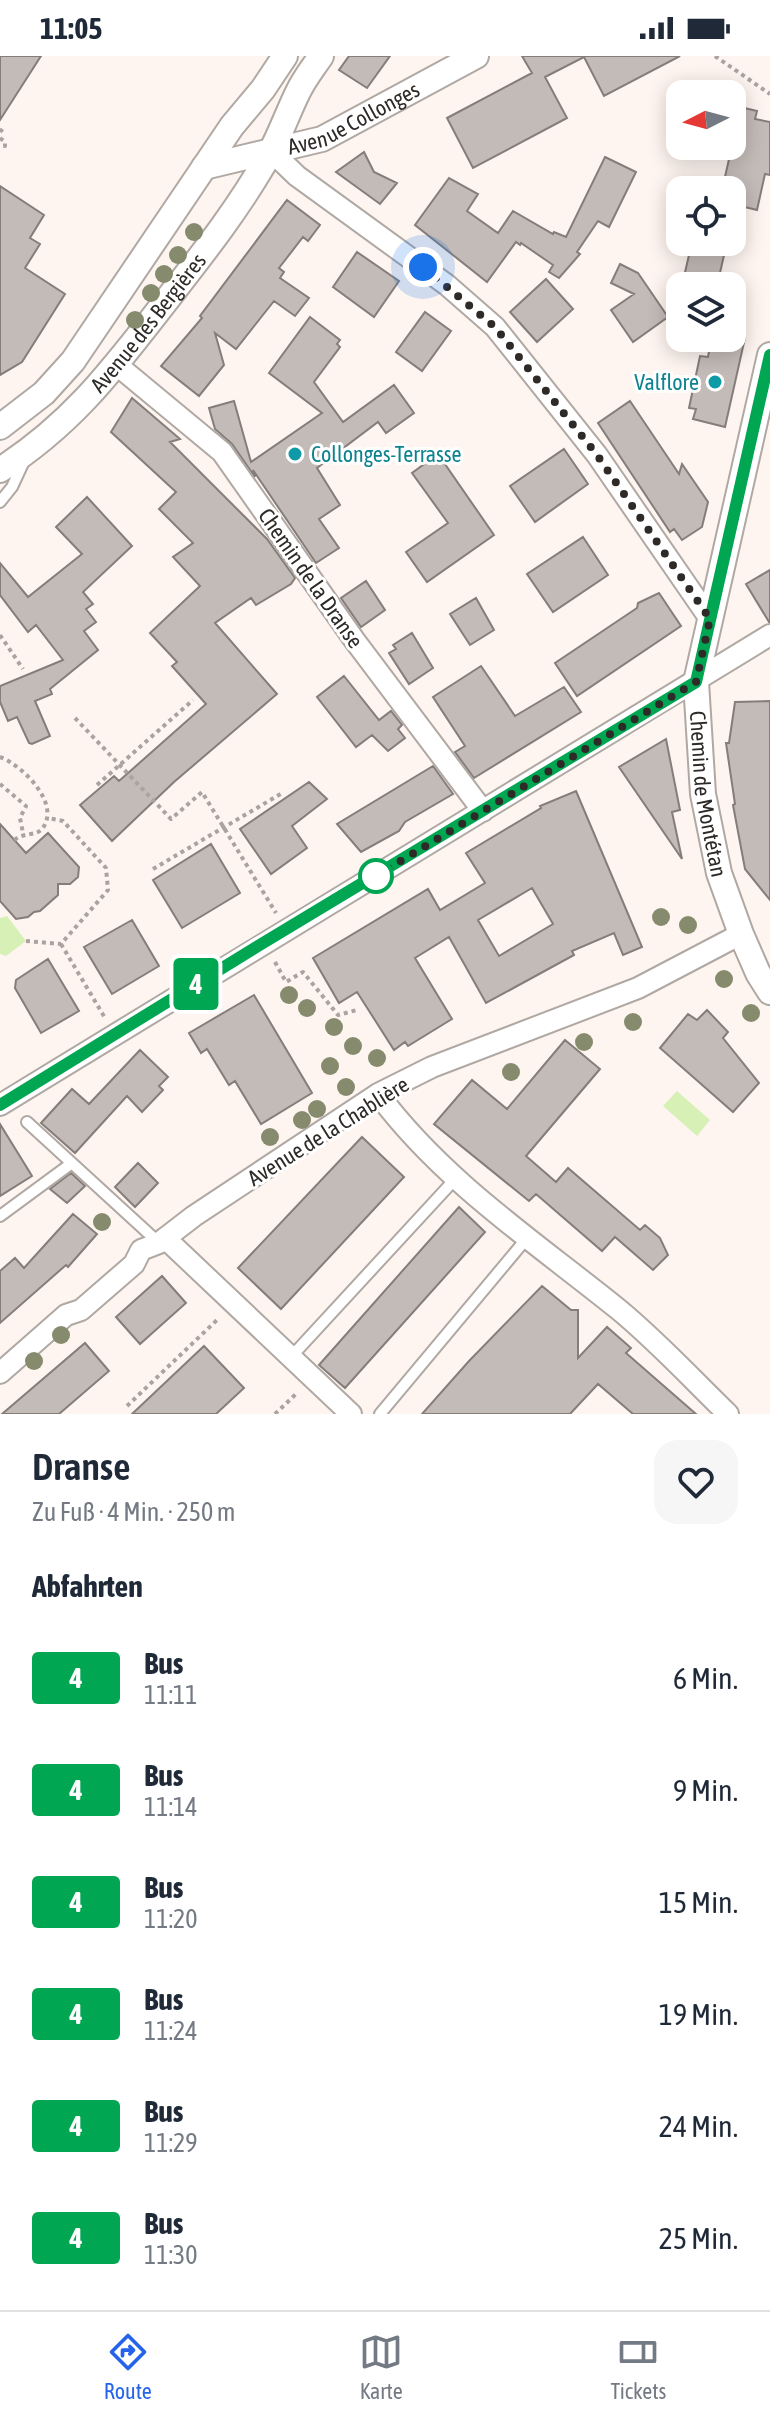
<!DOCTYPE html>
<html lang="de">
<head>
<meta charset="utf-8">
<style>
  body { margin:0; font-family:"Asap Condensed",sans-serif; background:#f6f6f7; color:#1f2937; height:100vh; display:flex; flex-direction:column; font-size:30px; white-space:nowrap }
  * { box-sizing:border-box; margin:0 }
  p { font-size:26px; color:#747a83 }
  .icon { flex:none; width:44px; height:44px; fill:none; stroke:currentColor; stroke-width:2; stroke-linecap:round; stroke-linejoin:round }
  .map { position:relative; height:1358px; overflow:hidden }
  .panel { display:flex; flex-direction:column; background:#fff; flex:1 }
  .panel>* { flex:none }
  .badge { padding:0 16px; border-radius:6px; font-size:28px; line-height:52px }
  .needle { width:52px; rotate:264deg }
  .fabs { position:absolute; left:666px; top:24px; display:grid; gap:16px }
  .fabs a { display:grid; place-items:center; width:80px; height:80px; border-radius:16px; background:#fff; box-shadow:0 4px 20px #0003; font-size:40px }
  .you { position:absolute; width:40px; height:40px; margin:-20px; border:6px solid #fff; border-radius:50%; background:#1a73e8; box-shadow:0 0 0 12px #1a73e833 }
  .map>.badge { position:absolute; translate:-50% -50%; box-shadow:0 0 0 4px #fff }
  h2 { padding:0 32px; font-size:30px; line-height:72px }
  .round { display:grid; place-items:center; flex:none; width:84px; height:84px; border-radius:24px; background:#f6f6f7 }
  .headline { display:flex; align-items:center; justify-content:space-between; height:136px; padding:0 32px }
  h1 { font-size:38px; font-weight:600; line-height:60px }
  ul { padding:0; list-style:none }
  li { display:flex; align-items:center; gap:24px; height:112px; padding:0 32px }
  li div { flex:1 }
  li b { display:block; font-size:30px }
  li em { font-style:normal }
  li .badge { min-width:88px; font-weight:700; text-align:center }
  .status { display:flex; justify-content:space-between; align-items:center; height:56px; padding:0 40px; background:#fff; direction:ltr }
  .status svg { height:22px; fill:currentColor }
  .menu { display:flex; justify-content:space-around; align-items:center; height:112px; border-top:2px solid #e0e1e3; background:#fff; font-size:22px; color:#747a83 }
  .menu a { display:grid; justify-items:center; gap:4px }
  .menu .active { color:#2563eb }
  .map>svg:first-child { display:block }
  .green { fill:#d7f0b5 }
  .building { fill:#c3bbb7; stroke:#857d79; stroke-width:2; fill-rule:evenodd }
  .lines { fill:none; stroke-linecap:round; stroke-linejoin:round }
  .service-casing { stroke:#b0a8a3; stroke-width:14 }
  .minor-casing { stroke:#b0a8a3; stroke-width:24 }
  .tertiary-casing { stroke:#b0a8a3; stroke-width:28 }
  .path { stroke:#aaa3a0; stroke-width:4; stroke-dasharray:4 4; stroke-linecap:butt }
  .service { stroke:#fff; stroke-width:10 }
  .minor { stroke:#fff; stroke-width:20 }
  .tertiary { stroke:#fff; stroke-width:24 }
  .tree { fill:#868b6e }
  .line-casing { stroke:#fff; stroke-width:18 }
  .line { stroke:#00a651; stroke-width:12 }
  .walk { stroke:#2d2a28; stroke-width:8; stroke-dasharray:0 14.4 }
  .culture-dot { fill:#0f9aa8; stroke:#fff; stroke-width:3 }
  .stop-dot { fill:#fff; stroke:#00a651; stroke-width:4 }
  .labels { text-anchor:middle; stroke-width:6; stroke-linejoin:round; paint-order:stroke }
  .street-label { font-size:22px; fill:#2d2a28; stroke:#fff }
  .culture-label { font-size:22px; fill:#0d838f; stroke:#fff; text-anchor:end }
</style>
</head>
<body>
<div class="status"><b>11:05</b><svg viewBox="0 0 49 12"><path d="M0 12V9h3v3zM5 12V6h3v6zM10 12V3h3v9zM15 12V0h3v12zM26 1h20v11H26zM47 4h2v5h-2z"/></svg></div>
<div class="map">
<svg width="770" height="1358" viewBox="0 0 770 1358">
  <rect width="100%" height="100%" fill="#fef5f0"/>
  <!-- green -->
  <path class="green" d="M 7,860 L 26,885 L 6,900 L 0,898 L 0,862 Z
    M 677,1035 L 710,1064 L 697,1080 L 663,1050 Z"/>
  <!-- building -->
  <path class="building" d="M 0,0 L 41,0 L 0,64 Z
    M 349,0 L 390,0 L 367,32 L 339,14 Z
    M 522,0 L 680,0 L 604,40 L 584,1 L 545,21 L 567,62 L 473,112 L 447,62 L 532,17 Z
    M 732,49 L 757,55 L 755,63 L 770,66 L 770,119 L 765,118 L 757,154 L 732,148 L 732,134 L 722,134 L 732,90 Z
    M 364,96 L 374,116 L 397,127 L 380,148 L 336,116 Z
    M 605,101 L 636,116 L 609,171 L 598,165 L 577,196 L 580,198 L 559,222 L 549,216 L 553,209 L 521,187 L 520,189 L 516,186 L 487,226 L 415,169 L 449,122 L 478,138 L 467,155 L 498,177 L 513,155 L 553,178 L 554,176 L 566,181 Z
    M 0,130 L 44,159 L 30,182 L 40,188 L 25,212 L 65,238 L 22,306 L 0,319 Z
    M 287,144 L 320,169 L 308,185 L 303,181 L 279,212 L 284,216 L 280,222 L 309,242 L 295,260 L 274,245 L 236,293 L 215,277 L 224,309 L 199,340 L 161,310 L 202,262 L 200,260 Z
    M 692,186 L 727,186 L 717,230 L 683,225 Z
    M 357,196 L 399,225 L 374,261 L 333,231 Z
    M 620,208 L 638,217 L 668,261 L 633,286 L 611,254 L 634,238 L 611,227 Z
    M 546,223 L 573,253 L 537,286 L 510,256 Z
    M 425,256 L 451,275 L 422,315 L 396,296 Z
    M 310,261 L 340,284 L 337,288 L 340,291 L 314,326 L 343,366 L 394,329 L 414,357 L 386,377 L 378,366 L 317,412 L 340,449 L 319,463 L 339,492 L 316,507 L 253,414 L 255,421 L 232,388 L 215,373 L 209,352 L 234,345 L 251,406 L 322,357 L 269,317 Z
    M 725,282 L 745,282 L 725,371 L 693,363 L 696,353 L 689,352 L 700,300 L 708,301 L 710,290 L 723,293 Z
    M 132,342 L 180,383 L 170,386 L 267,483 L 295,522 L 291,528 L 256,549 L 251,542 L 215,567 L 277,638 L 174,726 L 112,785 L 80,749 L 114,720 L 119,725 L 206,648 L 172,610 L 177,606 L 150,577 L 200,530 L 173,501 L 193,487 L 159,453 L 176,436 L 111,376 Z
    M 630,345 L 679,418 L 682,408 L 708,446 L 702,471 L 682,484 L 674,473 L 670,476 L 598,367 Z
    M 564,393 L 588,428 L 535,466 L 510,430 Z
    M 438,398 L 494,479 L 427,526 L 406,496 L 448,467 L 412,417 Z
    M 87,441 L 132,490 L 83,536 L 93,548 L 86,553 L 96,566 L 84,575 L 98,594 L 50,633 L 52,638 L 35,645 L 50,680 L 32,688 L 29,687 L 17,661 L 8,665 L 0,646 L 0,630 L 63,604 L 36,569 L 28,576 L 0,539 L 0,507 L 28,541 L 82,498 L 56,471 Z
    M 583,481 L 608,519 L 553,556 L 527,518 Z
    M 770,514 L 770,566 L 769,566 L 746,528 Z
    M 366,525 L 385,554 L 361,571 L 341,542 Z
    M 659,537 L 681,570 L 577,640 L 555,607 L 637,552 L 638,547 Z
    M 476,542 L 494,574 L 470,589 L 450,558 Z
    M 412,577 L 433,612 L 409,628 L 389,597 L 396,593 L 393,589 Z
    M 481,610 L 515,660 L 564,631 L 581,656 L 474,722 L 455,696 L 465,690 L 433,641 Z
    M 344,620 L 379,664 L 391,655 L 402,669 L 398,673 L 405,682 L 388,695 L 372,679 L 356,691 L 317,641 Z
    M 770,645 L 770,844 L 745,813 L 733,749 L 735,748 L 726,687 L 729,687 L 735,646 Z
    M 666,683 L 680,754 L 672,756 L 682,803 L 619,711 Z
    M 433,710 L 453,738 L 405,766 L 399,775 L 361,796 L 337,768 Z
    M 309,726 L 327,743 L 292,770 L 307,792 L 271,818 L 240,773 Z
    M 576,735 L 642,891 L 623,899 L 614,877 L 572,895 L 574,899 L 486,947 L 449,881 L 415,902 L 452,963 L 408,990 L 405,986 L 394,994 L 357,936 L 339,947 L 313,902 L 428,833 L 440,854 L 485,827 L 466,797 L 541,752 L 540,750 ZM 532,832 L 553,868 L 499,900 L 478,864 Z
    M 0,768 L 26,797 L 48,777 L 79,811 L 78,821 L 70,828 L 58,828 L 58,839 L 40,855 L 34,856 L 28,861 L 16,863 L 0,845 Z
    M 211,788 L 240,837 L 182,872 L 153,824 Z
    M 132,864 L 159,910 L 112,938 L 84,891 Z
    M 48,903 L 79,955 L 41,977 L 15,932 L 16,924 Z
    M 254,939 L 312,1037 L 261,1068 L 235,1025 L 229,1029 L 207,993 L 201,997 L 189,977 Z
    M 707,954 L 728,976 L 723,982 L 759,1027 L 733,1056 L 660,992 L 688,958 L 697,964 Z
    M 565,984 L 600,1013 L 526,1100 L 556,1126 L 568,1112 L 640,1174 L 645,1169 L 660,1182 L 668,1199 L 653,1214 L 615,1181 L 602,1195 L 536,1138 L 529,1145 L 434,1068 L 472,1024 L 507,1053 Z
    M 140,994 L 168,1021 L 159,1030 L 163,1034 L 142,1056 L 127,1040 L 75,1097 L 41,1067 L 72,1033 L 89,1048 Z
    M 0,1068 L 32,1120 L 0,1140 Z
    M 362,1081 L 404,1121 L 281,1253 L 238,1212 Z
    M 138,1107 L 158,1127 L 135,1151 L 115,1131 Z
    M 71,1117 L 85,1130 L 67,1147 L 50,1133 Z
    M 459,1151 L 485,1176 L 345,1332 L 319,1309 Z
    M 73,1158 L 97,1178 L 68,1211 L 66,1209 L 0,1267 L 0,1215 L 15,1202 L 24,1212 Z
    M 162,1220 L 186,1247 L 140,1288 L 116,1261 Z
    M 542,1230 L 571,1254 L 578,1254 L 578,1302 L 607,1271 L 631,1292 L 626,1297 L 696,1358 L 633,1358 L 598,1328 L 570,1358 L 422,1358 L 469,1305 Z
    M 85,1287 L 109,1315 L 59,1358 L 2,1358 Z
    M 204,1290 L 244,1332 L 216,1358 L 132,1358 Z"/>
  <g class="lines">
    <defs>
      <path id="service" d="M 0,446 L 12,431 L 25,403
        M 27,1066 L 158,1186
        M 0,1160 L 72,1107
        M 291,1301 L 457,1121
        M 380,1358 L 527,1182"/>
      <path id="minor" d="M 271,95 L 297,120 L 447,229 L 495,271 L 597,399 L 710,563
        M 117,309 L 222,396 L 355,585 L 483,755
        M 378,1038 C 443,1125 535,1186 618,1253 C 657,1285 692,1323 728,1358
        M 0,1049 L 770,579
        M 165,1182 L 351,1358
        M 0,1317 L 66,1259 L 81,1254 L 134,1208 L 141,1194 L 159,1187 L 194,1160 L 378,1038 L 432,1011 L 638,932 L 741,878"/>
      <g id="tertiary">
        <path id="s1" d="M 204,111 L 322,83 L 476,0"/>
        <path id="s2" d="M 770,299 L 696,626 L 703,738 L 719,817 L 741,878 L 758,917 L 770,936"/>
        <path d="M 0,371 L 44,337 L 73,305 L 232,70 L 263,33 L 285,0"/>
        <path id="s3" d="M 0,414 C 75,366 115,310 169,241 C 205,195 241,149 270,97 C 281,77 288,56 298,36 C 304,23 313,12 321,0"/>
      </g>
    </defs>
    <!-- service casing -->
    <use href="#service" class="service-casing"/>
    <!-- minor casing -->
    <use href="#minor" class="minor-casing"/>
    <!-- tertiary casing -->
    <use href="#tertiary" class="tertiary-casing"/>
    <!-- path -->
    <path class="path" d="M 715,0 L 770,38
      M 0,76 L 4,71
      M 0,82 L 5,86 L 5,90 L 0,89
      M 0,579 L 23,613
      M 75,662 L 171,763 L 202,736 L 276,857
      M 0,701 C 22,709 62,748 42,773 C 36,780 25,776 14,784
      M 0,728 L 26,750 L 20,762 L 23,777
      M 97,729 L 193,644
      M 153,813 L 284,736
      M 26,885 L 61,888 L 108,834 L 106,812 L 63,765 L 48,762
      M 61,888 L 105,962
      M 275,906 L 286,926 L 303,916 L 338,959 L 357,954
      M 127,1350 L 218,1263
      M 275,1358 L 297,1337"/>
    <!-- service -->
    <use href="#service" class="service"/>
    <!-- minor -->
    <use href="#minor" class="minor"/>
    <!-- tertiary -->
    <use href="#tertiary" class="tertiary"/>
  </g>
  <!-- trees -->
  <g class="tree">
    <circle cx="194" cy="176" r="9"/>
    <circle cx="178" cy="199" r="9"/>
    <circle cx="164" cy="218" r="9"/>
    <circle cx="151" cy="237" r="9"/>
    <circle cx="135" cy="264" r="9"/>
    <circle cx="661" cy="861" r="9"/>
    <circle cx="688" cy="869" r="9"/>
    <circle cx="724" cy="923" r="9"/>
    <circle cx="289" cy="939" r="9"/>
    <circle cx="307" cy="952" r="9"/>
    <circle cx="751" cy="957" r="9"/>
    <circle cx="633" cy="966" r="9"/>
    <circle cx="334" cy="971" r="9"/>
    <circle cx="584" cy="986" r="9"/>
    <circle cx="353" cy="990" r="9"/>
    <circle cx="377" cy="1002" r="9"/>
    <circle cx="330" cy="1010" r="9"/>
    <circle cx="511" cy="1016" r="9"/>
    <circle cx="346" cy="1031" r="9"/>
    <circle cx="317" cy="1053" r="9"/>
    <circle cx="302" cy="1064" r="9"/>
    <circle cx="270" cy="1081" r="9"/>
    <circle cx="102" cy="1166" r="9"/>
    <circle cx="61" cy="1279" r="9"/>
    <circle cx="34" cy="1305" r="9"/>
  </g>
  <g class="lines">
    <defs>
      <path id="line" d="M 0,1049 L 258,890 L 696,626 L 770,299"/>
    </defs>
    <!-- line casing -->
    <use href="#line" class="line-casing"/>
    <!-- line -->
    <use href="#line" class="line"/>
    <!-- walk -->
    <path class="walk" d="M 376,820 L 696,626 L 710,563 L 597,399 L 495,271 L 423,211"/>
  </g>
  <!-- markers -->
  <g class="culture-dot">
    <circle cx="715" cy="326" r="8"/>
    <circle cx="295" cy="398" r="8"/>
  </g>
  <circle class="stop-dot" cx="376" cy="820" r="16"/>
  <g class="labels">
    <!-- street labels -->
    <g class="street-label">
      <text dy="8" stroke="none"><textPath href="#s1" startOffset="158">Avenue Collonges</textPath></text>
      <text dy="8" stroke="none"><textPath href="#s3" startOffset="210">Avenue des Bergières</textPath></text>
      <text transform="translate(311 522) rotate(55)" y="8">Chemin de la Dranse</text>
      <text dy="8" stroke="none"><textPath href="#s2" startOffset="448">Chemin de Montétan</textPath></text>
      <text transform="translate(328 1075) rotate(-32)" y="8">Avenue de la Chablière</text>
    </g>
    <!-- culture labels -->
    <g class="culture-label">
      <text x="699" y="334">Valflore</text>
      <text x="311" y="406" text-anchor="start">Collonges-Terrasse</text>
    </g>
  </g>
</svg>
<div class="fabs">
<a><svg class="needle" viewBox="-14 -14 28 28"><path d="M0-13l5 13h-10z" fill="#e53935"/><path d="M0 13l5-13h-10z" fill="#747a83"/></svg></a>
<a><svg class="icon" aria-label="locate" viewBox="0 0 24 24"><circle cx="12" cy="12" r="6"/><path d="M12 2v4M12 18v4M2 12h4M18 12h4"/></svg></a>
<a><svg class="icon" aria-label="layers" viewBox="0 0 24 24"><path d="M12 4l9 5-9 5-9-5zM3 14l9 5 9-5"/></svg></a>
</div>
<div class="you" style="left:423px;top:211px"></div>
<b class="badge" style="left:196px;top:928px;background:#00a651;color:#fff">4</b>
</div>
<section class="panel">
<div class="headline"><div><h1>Dranse</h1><p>Zu Fuß · 4 Min. · 250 m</p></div><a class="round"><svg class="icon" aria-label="heart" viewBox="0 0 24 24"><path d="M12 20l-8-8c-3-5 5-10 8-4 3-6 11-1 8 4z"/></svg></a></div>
<h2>Abfahrten</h2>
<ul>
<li><span class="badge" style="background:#00a651;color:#fff">4</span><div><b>Bus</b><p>11:11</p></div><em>6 Min.</em></li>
<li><span class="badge" style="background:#00a651;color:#fff">4</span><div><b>Bus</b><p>11:14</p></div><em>9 Min.</em></li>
<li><span class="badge" style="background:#00a651;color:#fff">4</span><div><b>Bus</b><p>11:20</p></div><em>15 Min.</em></li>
<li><span class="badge" style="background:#00a651;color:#fff">4</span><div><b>Bus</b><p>11:24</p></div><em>19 Min.</em></li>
<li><span class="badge" style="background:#00a651;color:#fff">4</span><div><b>Bus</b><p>11:29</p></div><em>24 Min.</em></li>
<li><span class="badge" style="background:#00a651;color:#fff">4</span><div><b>Bus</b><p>11:30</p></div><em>25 Min.</em></li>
</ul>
</section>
<nav class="menu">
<a class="active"><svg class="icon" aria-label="directions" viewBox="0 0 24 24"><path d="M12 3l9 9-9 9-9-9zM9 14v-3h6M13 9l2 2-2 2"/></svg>Route</a>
<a><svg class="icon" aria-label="map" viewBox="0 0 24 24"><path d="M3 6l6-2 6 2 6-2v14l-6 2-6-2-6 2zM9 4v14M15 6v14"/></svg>Karte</a>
<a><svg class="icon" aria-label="tickets" viewBox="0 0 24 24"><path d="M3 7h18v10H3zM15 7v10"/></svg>Tickets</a>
</nav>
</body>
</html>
